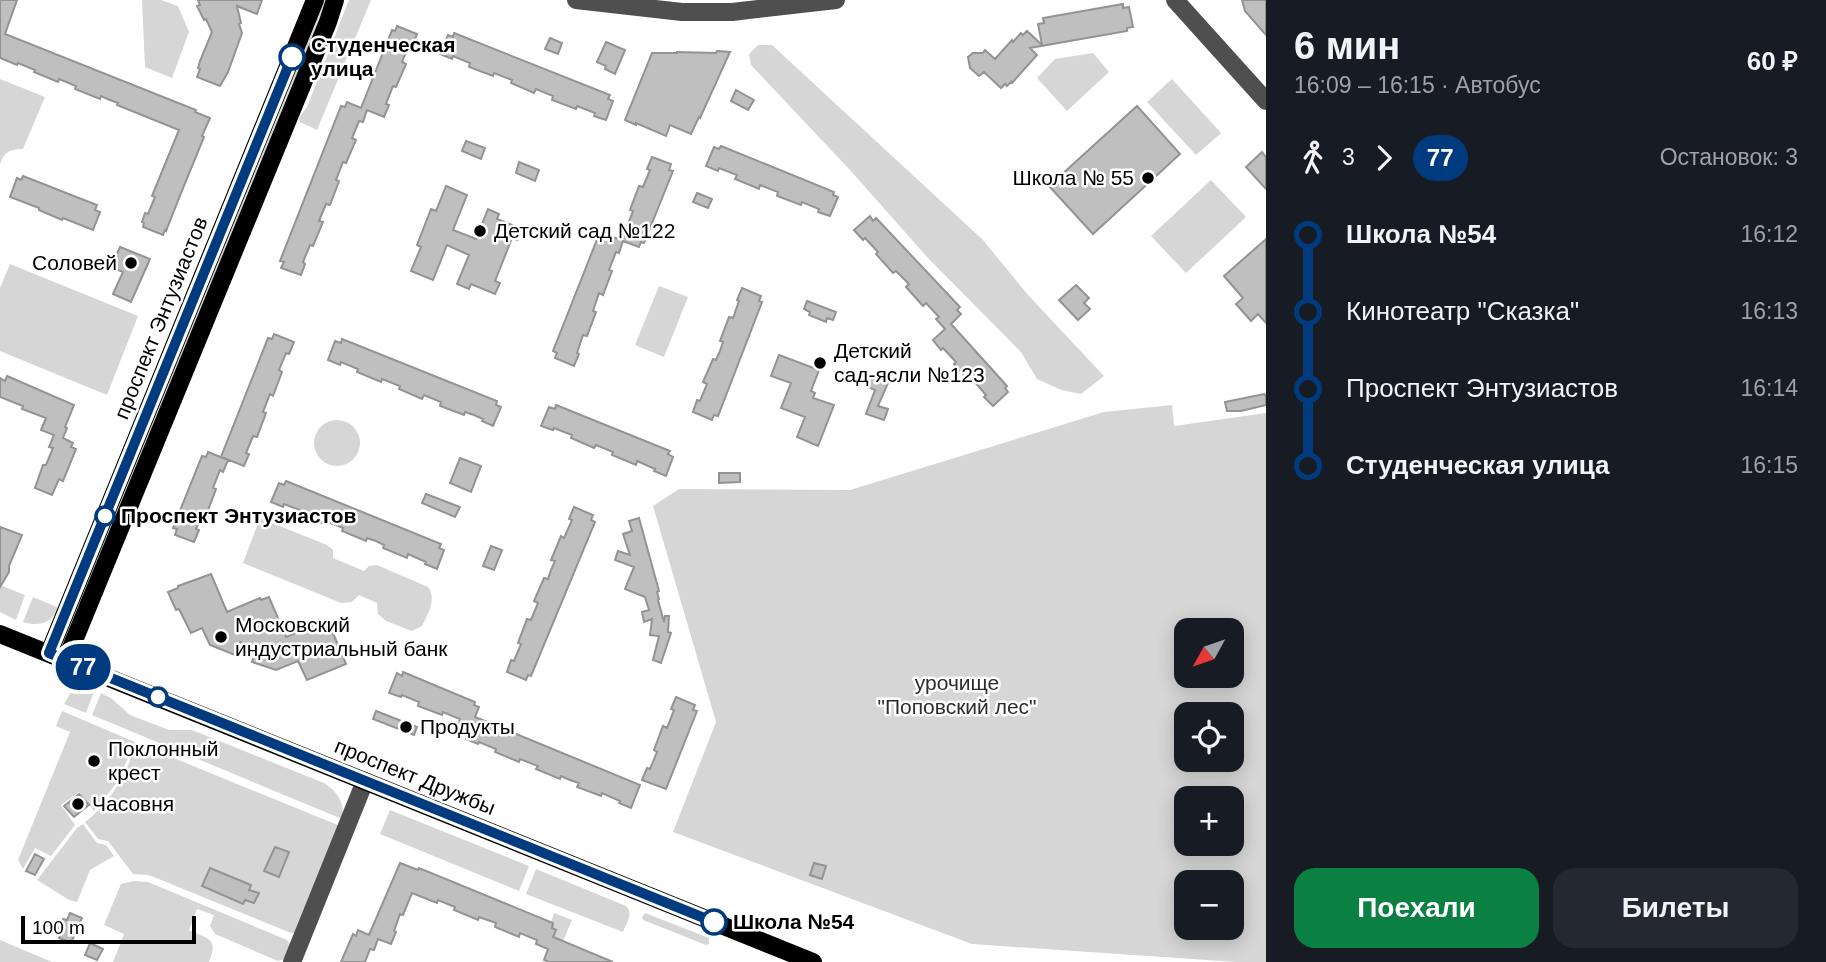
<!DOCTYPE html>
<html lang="ru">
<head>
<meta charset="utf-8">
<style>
  body { margin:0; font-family:Arial,sans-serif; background:#242831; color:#f1f3f6; height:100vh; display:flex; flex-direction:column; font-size:26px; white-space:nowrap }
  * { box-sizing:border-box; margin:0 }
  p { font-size:23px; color:#9ea1a6 }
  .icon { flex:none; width:38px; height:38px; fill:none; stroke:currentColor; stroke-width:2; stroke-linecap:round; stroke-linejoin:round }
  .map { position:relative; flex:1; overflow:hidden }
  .side { display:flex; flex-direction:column; background:#171b24; width:560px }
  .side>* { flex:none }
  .badge { padding:0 14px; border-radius:23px; font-size:24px; line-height:46px }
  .needle { width:46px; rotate:230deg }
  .controls { position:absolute; left:1174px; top:618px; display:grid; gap:14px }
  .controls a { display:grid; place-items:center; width:70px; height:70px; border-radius:14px; background:#171b24; box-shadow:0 4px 18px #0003; font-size:35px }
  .scale { position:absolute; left:21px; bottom:18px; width:175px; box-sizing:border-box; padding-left:7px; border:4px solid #000; border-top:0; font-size:19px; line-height:24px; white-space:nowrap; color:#000; -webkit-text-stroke:5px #fff; paint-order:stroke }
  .map>.badge { position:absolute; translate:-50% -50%; box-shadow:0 0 0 4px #fff }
  .legs { display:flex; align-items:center; gap:10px; height:77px; padding:0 28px; font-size:23px }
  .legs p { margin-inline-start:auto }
  .overview { display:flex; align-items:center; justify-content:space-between; height:119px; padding:0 28px }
  h1 { font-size:38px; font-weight:700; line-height:52px }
  .action { display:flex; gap:14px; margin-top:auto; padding:14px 28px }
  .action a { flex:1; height:80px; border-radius:21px; background:#0b8043; color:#fff; font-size:28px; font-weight:700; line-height:80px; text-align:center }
  .action a+a { background:#242831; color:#f1f3f6 }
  ul { padding:0 28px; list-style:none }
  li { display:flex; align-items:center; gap:24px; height:77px; font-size:26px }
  li i { display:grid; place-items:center; width:10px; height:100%; margin:0 9px; background:currentColor }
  li i::after { content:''; width:18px; height:18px; margin:-9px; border:5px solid; border-radius:50%; background:#171b24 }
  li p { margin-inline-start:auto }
  li:first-child i { background:linear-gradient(#0000 50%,currentColor 0) }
  li:last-child i { background:linear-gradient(currentColor 50%,#0000 0) }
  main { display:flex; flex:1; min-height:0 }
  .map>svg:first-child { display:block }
  .green { fill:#d6d6d6; fill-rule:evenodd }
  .building { fill:#bfbfbf; stroke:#939393; stroke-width:2 }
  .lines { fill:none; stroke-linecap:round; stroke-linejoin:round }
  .minor { stroke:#4f4f4f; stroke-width:18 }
  .major { stroke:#000; stroke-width:18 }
  .line-1-casing { stroke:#fff; stroke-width:16 }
  .line-1 { stroke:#003b80; stroke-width:10 }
  .stop-1-dot { fill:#fff; stroke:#003b80; stroke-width:3.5 }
  .poi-dot { fill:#000; stroke:#fff; stroke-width:2.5 }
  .labels { text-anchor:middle; stroke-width:5; stroke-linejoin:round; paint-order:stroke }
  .stop-label { font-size:21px; font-weight:bold; fill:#000; stroke:#fff; text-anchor:start }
  .poi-label { font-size:21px; fill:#000; stroke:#fff; text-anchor:start }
  .street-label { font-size:21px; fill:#000; stroke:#fff }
  .park-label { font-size:21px; fill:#2d2d2d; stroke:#fff }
</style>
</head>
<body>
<main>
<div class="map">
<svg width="1266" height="962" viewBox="0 0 1266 962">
  <rect width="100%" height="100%" fill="#fff"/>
  <!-- green -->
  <path class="green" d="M 142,0 L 161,0 L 178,6 L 189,32 L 172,78 L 145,67 Z
    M 320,0 L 329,0 L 80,604 L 78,602 Z
    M 349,0 L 371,0 L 317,130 L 300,122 L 299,118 L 307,107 Z
    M 758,45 L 772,45 L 983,240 L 1028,295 L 1104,376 L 1081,394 L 1061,390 L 1037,379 L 1021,352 L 928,258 L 850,170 L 751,65 L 749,54 Z
    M 1093,53 L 1109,72 L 1067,111 L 1037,78 L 1055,59 Z
    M 0,79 L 45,97 L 23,149 C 10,149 4,152 0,164 Z
    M 1172,79 L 1221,133 L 1196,155 L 1147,102 Z
    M 1211,180 L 1246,217 L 1186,273 L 1151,236 Z
    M 10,264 L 138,316 L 107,395 L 0,351 L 0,288 Z
    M 659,286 L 688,297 L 664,357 L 635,345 Z
    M 1172,405 L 1174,426 L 1266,413 L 1266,962 L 1236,962 L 972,944 L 673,832 L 716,722 L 653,506 L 679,489 L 850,490 L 1104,412 ZM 1186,630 L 1232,630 L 1232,676 L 1186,676 ZM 1186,714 L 1232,714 L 1232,760 L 1186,760 ZM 1186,798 L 1232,798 L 1232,844 L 1186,844 ZM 1186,882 L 1232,882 L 1232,928 L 1186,928 Z
    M314 443a23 23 0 1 1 46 0a23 23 0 1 1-46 0Z
    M 260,518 L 327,545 L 333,550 L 333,558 L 364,571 L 369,566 L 377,565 L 428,587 C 437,599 428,614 422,626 L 412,631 L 386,621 L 378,614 L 377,603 L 359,595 L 352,602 L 341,603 L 243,563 Z
    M 0,585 L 25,595 L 16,620 L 0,612 Z
    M 33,597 L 59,608 C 51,623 40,627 23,622 Z
    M 80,685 L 87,686 L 95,689 L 86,713 L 64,704 L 71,692 Z
    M 101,693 L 111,698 L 130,715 L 169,730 L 192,730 L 324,783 C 338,792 345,803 342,819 L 92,715 Z
    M 62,711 L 135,742 L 118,781 L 94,811 L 79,792 L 61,805 L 75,825 L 51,856 L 35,848 L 23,869 L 18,860 L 70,732 L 56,726 Z
    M 137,743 L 340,826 L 295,933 L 291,933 L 149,875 L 133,874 L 108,841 L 98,839 L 85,822 C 112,802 126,773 137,743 Z
    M 390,810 L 529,866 L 519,891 L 380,834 Z
    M 83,824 L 97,843 L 106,845 L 114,856 L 90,870 L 77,902 L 69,900 L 37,880 L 77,828 Z
    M 536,869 L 626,906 C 634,913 626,924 623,932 L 526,894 Z
    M 134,881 L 148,882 L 287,940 L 291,945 L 285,959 L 278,961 L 215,934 L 210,926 L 214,915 L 197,909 L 189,930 C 208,939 219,938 209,962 L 113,962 L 124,934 L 104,925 L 121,884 Z
    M 554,913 L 572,920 L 563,941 L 551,942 L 556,930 L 552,928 L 553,924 L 551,922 Z
    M 645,913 L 709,938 L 709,944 L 706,945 L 643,920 L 642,917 Z
    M 0,940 L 52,962 L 0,962 Z"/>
  <!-- building -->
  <path class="building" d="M 0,0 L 17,0 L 5,34 L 196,110 L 195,112 L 210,118 L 202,136 L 204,137 L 181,193 L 166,231 L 165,230 L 163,235 L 143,227 L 144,223 L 142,222 L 145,213 L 148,214 L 155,197 L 152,196 L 179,130 L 117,105 L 118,103 L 110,100 L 101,96 L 100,99 L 75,89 L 76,86 L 59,79 L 58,82 L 34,72 L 35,70 L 18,63 L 17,65 L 0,58 Z
    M 198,0 L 262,0 L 257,14 L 237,6 L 241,23 L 239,24 L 242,33 L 228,72 L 220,86 L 197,77 L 200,69 L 198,68 L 200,61 L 212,32 L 206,19 L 204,20 L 197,6 L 200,5 Z
    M 1242,0 L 1266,0 L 1266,35 L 1245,11 Z
    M 1123,4 L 1123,8 L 1129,7 L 1133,27 L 1127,28 L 1127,31 L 1030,48 L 1037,55 L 1012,83 L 1011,82 L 1007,86 L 1005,84 L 1001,88 L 984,72 L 979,76 L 970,68 L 968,57 L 973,53 L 983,53 L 985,50 L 995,59 L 1012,40 L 1013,42 L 1021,33 L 1023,35 L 1027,31 L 1042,45 L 1038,24 L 1044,23 L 1043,18 Z
    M 397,26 L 417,34 L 412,46 L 409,45 L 402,62 L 406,64 L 396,87 L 393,86 L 386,104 L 389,105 L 384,117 L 367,110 L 363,122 L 359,121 L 352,138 L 356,140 L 346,163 L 343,162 L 336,180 L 339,181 L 330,205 L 326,204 L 319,221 L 323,222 L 313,246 L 310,245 L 303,262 L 305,264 L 301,275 L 281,268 L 284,262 L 280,261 L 341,106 L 345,107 L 347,102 L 361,108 L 392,30 L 395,31 Z
    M 454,33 L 610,95 L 608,99 L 613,101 L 606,120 L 594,116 L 595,113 L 577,106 L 576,109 L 552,100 L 553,96 L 536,89 L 534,93 L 511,83 L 512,80 L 494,73 L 493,76 L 469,67 L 470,63 L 453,56 L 452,59 L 440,54 L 448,35 L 453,37 Z
    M 550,38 L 562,43 L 558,54 L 545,49 Z
    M 606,42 L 625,50 L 615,74 L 605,69 L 606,66 L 597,62 Z
    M 717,51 L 730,52 L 700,118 L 699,117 L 691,134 L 670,125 L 666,136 L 636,123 L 636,125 L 625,120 L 652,53 L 677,53 L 677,52 L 716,53 Z
    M 736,90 L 754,100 L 748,110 L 731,101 Z
    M 1137,106 L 1180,154 L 1093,234 L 1049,186 Z
    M 466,141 L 485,148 L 481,159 L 462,151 Z
    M 721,146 L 834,192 L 833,195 L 838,197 L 830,216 L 818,212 L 819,209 L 802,202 L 801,205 L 777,196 L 778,192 L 760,185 L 759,189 L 735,179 L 737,175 L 719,168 L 718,171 L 706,166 L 714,147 L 719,149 Z
    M 1262,152 L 1266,157 L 1266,189 L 1246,167 Z
    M 652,157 L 671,164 L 669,170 L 673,171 L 644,243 L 641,242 L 639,247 L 623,241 L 619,253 L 616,252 L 609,270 L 612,271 L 603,295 L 599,293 L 593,311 L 596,312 L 587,336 L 583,335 L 577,353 L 579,354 L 574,366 L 555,358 L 557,353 L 553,351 L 598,237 L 601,239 L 603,233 L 618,239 L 623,227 L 626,229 L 633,211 L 630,210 L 639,186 L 643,187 L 650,170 L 647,169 Z
    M 519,162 L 539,170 L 535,181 L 516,173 Z
    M 23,176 L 97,205 L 95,210 L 100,212 L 93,230 L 63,218 L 62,220 L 39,210 L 39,208 L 10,197 L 17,178 L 21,180 Z
    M 446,186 L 467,195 L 453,230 L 476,239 L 488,209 L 499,214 L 497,219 L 522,229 L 517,240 L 512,238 L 503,261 L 495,281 L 500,283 L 495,294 L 471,284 L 469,289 L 457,284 L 469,255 L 447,245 L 433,280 L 411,271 L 421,247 L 417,245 L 431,209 L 436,211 Z
    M 697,193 L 712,199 L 708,208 L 693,202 Z
    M 870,216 L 873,221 L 876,218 L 960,307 L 957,310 L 961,314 L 951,324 L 1007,386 L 1005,388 L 1008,392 L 993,406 L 984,397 L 986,395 L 974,381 L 971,383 L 954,364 L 956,362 L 943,348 L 941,350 L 933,340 L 945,329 L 936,319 L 939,317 L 926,303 L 923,306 L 906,287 L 909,284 L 896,271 L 893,273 L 876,254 L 878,252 L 865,238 L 863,240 L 854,230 Z
    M 1266,239 L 1266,323 L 1258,314 L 1251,321 L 1236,304 L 1243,298 L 1224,276 Z
    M 120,247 L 150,259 L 131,302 L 113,294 L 123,272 L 111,267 Z
    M 1076,285 L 1089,298 L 1084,303 L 1090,309 L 1078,320 L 1059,300 Z
    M 742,288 L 761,296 L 759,301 L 762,302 L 718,416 L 714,415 L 712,420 L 693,412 L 697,400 L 700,401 L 707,384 L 703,382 L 713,359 L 716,360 L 720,351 L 723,342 L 720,341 L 729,317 L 733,318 L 739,301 L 737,300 Z
    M 807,301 L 836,312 L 833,320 L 827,318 L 826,322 L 809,315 L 810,312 L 804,309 Z
    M 274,334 L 294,342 L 289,354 L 286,353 L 279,370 L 282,372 L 273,396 L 270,394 L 263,412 L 266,413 L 257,437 L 253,436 L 246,453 L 249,454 L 244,466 L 221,457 L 268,338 L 272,339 Z
    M 342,339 L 497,401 L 496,405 L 501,407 L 493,426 L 482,421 L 483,419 L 474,415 L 465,412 L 464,415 L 440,406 L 441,402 L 424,395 L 422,399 L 399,389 L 400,386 L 382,379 L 381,382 L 357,372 L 358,369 L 341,362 L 340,365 L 328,360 L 335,341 L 341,343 Z
    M 779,355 L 819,370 L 811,391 L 815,393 L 813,398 L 834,405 L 818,446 L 797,437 L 805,417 L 781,408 L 791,383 L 771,376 Z
    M 7,376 L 74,405 L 65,427 L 67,428 L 63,438 L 73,443 L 71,447 L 76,449 L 63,481 L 59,479 L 52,495 L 35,488 L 43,465 L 46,465 L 53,448 L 49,447 L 54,435 L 41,430 L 46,418 L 22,409 L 23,406 L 0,397 L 0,378 L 5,381 Z
    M 870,376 L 888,383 L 878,406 L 888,409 L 884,420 L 866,414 L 875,390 L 866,386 Z
    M 1264,394 L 1266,396 L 1266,405 L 1241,411 L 1227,411 L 1225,402 Z
    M 556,405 L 670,451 L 668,454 L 673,457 L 666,476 L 654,471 L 655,469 L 637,461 L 636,465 L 612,455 L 613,452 L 596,445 L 594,448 L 571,438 L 572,435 L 554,428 L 553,430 L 541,426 L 549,407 L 555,409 Z
    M 208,452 L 228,460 L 223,472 L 220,470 L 213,488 L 216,489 L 207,513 L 204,512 L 196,529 L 199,530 L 194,542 L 175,535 L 177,529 L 173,528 L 202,456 L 206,457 Z
    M 460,458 L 481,466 L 471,492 L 450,483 Z
    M 719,473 L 740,473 L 740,482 L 719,483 Z
    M 286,481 L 441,544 L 439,548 L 444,550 L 437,569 L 425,564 L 426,562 L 408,554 L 407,558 L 383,548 L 384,545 L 376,541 L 367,538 L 366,541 L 342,531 L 343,528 L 326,521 L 324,524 L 301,515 L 302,511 L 284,504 L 283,507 L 271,502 L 279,483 L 284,485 Z
    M 426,494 L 460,507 L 455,517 L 422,503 Z
    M 574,507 L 593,515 L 591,520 L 595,522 L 531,676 L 528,675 L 526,680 L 507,672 L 511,660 L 514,661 L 521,644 L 518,643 L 527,619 L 531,620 L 538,603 L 534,601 L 544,578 L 548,579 L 551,570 L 555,561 L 551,560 L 561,536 L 564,538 L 572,520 L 569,519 Z
    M 639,518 L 659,591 L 657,592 L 659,599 L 658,600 L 664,622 L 665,616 L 669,616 L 668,632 L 671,633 L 661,663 L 653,660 L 659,636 L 650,635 L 652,619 L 644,622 L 642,612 L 649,610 L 645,597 L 625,589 L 634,567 L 615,560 L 618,551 L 630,555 L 623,534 L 632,531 L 629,521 Z
    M 0,527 L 22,535 L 9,566 L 9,572 L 0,587 Z
    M 491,546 L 502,550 L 494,570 L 483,566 Z
    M 211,574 L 227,612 L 260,598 L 261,600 L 269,597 L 286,637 L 319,623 L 320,624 L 328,621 L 346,664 L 307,680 L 298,661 L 276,670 L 252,662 L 257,649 L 240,642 L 235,655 L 210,645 L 202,628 L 191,633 L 179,609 L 176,610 L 168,592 L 178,588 L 178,586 Z
    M 403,672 L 475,702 L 474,705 L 479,707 L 475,717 L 640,785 L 631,808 L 619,803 L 620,801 L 602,793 L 601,796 L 577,787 L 579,783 L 570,780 L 561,776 L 560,779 L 536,769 L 538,766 L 520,759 L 519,762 L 495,752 L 496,749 L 479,742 L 478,744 L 466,739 L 471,727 L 459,723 L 460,719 L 443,712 L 442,715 L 418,706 L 419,702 L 402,695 L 401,697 L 389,693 L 397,673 L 402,676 Z
    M 676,697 L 695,705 L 693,710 L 697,711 L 666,789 L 642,780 L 647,768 L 650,769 L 657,752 L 654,750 L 663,726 L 667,728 L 674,710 L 671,709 Z
    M 376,711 L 417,727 L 414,735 L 373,719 Z
    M 79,794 L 89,805 L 74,817 L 64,806 Z
    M 275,847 L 289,852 L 279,877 L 264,871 Z
    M 35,854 L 44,859 L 35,875 L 26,871 Z
    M 400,863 L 418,870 L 419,868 L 553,923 L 552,928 L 556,930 L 553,937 L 613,962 L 549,962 L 544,960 L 548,949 L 536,944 L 537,940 L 520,933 L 519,937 L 495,927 L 496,923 L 479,917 L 478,920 L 454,910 L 455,907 L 438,900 L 437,903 L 412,893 L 403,915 L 400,914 L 394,931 L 396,932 L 391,944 L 378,939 L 374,950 L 370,949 L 365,962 L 341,962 L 353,934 L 356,936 L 358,930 L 369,935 Z
    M 814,863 L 826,866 L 822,879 L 810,875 Z
    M 210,868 L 251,885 L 249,890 L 259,893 L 254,903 L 245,900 L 243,904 L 202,886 Z
    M 70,913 L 82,918 L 71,943 L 59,938 L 62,931 L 58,929 L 63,919 L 67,920 Z
    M 90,943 L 103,949 L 97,960 L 85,955 Z"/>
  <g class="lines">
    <!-- minor -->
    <path class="minor" d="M 576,0 L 682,12 L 732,12 L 836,0
      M 1175,0 L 1266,101
      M 292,962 L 365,781"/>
    <!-- major -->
    <path class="major" d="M 0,634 L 813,962
      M 49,653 L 315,0
      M 66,660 L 328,22 L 335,0"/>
  </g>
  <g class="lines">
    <defs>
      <path id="line-1" d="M 292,57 L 49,653 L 714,922"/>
    </defs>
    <!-- line-1 casing -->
    <use href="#line-1" class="line-1-casing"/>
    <!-- line-1 -->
    <use href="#line-1" class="line-1"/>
  </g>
  <!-- markers -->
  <g class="stop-1-dot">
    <circle cx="292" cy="57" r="12"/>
    <circle cx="105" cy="516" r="9"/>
    <circle cx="158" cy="697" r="9"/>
    <circle cx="714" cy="922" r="12"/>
  </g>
  <g class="poi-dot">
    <circle cx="1148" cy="178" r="7"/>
    <circle cx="480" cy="231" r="7"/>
    <circle cx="131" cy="263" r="7"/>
    <circle cx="820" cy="363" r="7"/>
    <circle cx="221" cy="637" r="7"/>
    <circle cx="406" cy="727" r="7"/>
    <circle cx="94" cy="761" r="7"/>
    <circle cx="78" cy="804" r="7"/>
  </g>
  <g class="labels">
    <!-- stop labels -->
    <g class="stop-label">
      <text x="311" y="52">Студенческая<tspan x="311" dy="24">улица</tspan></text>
      <text x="121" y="523">Проспект Энтузиастов</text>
      <text x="733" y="929">Школа №54</text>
    </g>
    <!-- poi labels -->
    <g class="poi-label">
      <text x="1134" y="185" text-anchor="end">Школа № 55</text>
      <text x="494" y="238">Детский сад №122</text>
      <text x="117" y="270" text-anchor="end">Соловей</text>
      <text x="834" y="358">Детский<tspan x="834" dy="24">сад-ясли №123</tspan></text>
      <text x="235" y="632">Московский<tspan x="235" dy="24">индустриальный банк</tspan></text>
      <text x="420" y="734">Продукты</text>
      <text x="108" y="756">Поклонный<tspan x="108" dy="24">крест</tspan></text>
      <text x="92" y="811">Часовня</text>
    </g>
    <!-- street labels -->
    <g class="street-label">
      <text transform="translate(161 318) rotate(-68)" y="7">проспект Энтузиастов</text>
      <text transform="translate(415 777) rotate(22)" y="7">проспект Дружбы</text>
    </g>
    <!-- park labels -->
    <g class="park-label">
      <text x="957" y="690">урочище<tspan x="957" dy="24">"Поповский лес"</tspan></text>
    </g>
  </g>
</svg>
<div class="controls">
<a><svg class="needle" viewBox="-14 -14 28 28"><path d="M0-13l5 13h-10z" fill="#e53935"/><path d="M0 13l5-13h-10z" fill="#9ea1a6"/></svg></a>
<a><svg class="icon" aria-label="locate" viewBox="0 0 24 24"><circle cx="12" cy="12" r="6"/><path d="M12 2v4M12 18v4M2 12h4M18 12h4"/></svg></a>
<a>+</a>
<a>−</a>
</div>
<div class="scale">100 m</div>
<b class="badge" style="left:83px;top:667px;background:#003b80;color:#fff">77</b>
</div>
<section class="side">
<div class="overview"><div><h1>6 мин</h1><p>16:09 – 16:15 · Автобус</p></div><b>60 ₽</b></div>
<div class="legs"><svg class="icon" aria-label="walk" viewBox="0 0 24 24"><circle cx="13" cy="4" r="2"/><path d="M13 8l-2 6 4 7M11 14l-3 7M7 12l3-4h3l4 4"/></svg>3<svg class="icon" aria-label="forward" viewBox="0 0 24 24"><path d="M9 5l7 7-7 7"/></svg><b class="badge" style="background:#003b80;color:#fff">77</b><p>Остановок: 3</p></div>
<ul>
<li><i style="color:#003b80"></i><b>Школа №54</b><p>16:12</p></li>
<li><i style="color:#003b80"></i><span>Кинотеатр &quot;Сказка&quot;</span><p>16:13</p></li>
<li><i style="color:#003b80"></i><span>Проспект Энтузиастов</span><p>16:14</p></li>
<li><i style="color:#003b80"></i><b>Студенческая улица</b><p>16:15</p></li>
</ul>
<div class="action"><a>Поехали</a><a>Билеты</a></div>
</section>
</main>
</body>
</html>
